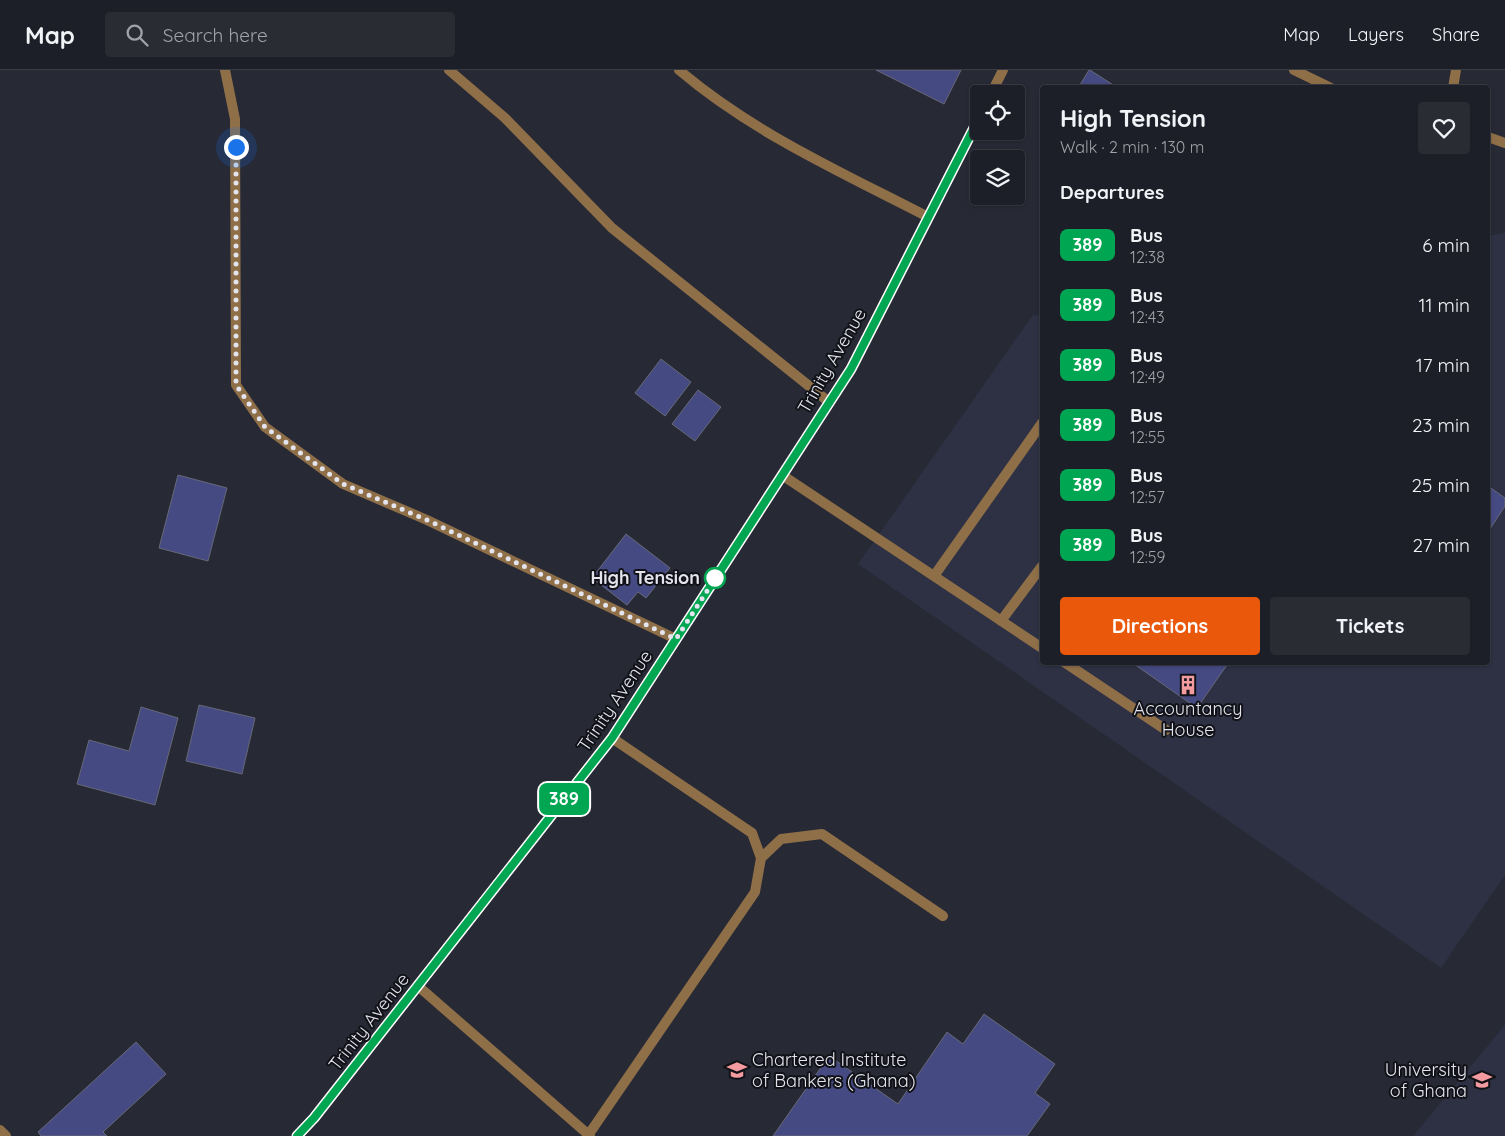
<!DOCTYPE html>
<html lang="en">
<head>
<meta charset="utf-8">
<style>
  body { margin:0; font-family:Quicksand,sans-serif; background:#2a2c34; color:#f1f3f6; height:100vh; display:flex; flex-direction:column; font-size:19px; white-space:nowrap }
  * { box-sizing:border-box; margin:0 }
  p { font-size:16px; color:#a0a2a8 }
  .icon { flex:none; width:28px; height:28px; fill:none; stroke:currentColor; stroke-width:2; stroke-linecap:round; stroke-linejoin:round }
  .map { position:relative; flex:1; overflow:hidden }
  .panel { position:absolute; left:1040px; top:15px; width:450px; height:580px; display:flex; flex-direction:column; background:#1d1f28; border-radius:5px; box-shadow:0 1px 4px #0004,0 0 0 1px #3b3d45 }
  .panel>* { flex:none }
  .badge { padding:0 10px; border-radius:8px; font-size:18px; line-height:32px }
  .buttons { position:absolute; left:970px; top:15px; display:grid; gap:10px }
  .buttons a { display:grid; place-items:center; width:55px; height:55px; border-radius:5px; background:#1d1f28; box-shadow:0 1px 4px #0004,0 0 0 1px #3b3d45; font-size:25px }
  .you { position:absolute; width:25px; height:25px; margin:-12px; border:4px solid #fff; border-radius:50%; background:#1a73e8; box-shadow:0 0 0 8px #1a73e833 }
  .map>.badge { position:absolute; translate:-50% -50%; box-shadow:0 0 0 2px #fff }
  h2 { padding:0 20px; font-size:19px; line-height:45px }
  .round { display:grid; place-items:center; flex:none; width:52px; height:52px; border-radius:5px; background:#2a2c34 }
  .overview { display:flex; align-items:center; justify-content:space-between; height:85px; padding:0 20px }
  h1 { font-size:24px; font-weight:700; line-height:38px }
  .primary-button { display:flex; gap:10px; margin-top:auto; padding:10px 20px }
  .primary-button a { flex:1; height:58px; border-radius:5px; background:#ea580c; color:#fff; font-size:20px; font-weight:700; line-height:58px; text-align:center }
  .primary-button a+a { background:#2a2c34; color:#f1f3f6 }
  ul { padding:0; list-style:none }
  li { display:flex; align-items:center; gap:15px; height:60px; padding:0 20px }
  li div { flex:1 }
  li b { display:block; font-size:19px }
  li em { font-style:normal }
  li .badge { min-width:55px; font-weight:700; text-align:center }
  header { display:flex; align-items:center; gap:30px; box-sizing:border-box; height:70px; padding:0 25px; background:#1d1f28; border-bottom:1px solid #3b3d45 }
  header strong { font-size:24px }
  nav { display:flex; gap:28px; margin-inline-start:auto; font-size:18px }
  .search { width:350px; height:45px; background:#2a2c34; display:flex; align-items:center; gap:12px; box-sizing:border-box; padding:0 18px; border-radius:5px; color:#a0a2a8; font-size:19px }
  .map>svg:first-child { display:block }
  .built { fill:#2e3143 }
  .building { fill:#464a82; stroke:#666977 }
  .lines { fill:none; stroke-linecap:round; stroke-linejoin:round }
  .service { stroke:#8e6f48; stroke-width:10 }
  .minor { stroke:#8e6f48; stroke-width:10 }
  .tertiary { stroke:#8e6f48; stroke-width:10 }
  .line-casing { stroke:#fff; stroke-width:11 }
  .line { stroke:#00a651; stroke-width:8 }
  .walk { stroke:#e3e4ed; stroke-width:5; stroke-dasharray:0 9 }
  .stop-dot { fill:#fff; stroke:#00a651; stroke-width:2.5 }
  .labels { text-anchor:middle; stroke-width:4; stroke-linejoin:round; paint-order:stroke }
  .street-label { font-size:18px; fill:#e3e4ed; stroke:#111217 }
  .stop-label { font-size:18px; font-weight:bold; fill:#e3e4ed; stroke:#111217; text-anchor:end }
  .poi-label { font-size:18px; fill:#e3e4ed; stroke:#111217 }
</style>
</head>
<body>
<header>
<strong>Map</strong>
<div class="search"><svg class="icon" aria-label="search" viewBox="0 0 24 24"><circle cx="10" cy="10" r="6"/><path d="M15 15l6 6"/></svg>Search here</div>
<nav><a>Map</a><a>Layers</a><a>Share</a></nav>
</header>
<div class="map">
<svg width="1505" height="1066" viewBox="0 0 1505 1066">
  <rect width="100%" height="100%" fill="#272935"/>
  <!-- built -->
  <path class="built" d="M 1505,163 L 1505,805 L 1441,898 L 858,494 L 1032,246 L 1042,244 L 1042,592 L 1488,592 L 1488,166 Z
    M 1505,955 L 1505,1066 L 1413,1066 Z"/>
  <!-- building -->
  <path class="building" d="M 876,0 L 961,0 L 944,34 Z
    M 1089,0 L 1090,0 L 1118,18 L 1078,18 Z
    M 661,289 L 691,312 L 665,346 L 635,323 Z
    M 698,320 L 721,337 L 695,371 L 672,354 Z
    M 178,405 L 227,418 L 208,491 L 159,478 Z
    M 1488,416 L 1505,428 L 1505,436 L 1488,462 Z
    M 626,464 L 670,498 L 646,528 L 638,522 L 627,535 L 592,508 Z
    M 1131,592 L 1229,592 L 1197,638 Z
    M 199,635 L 255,648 L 242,704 L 186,691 Z
    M 141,637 L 178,648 L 155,735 L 77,714 L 89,670 L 129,681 Z
    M 984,944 L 1055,994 L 1035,1023 L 1050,1034 L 1027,1066 L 773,1066 L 829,986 L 898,1034 L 947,962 L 963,974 Z
    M 136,972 L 166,1004 L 103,1062 L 107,1066 L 41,1066 L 38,1062 Z"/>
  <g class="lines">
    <!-- service -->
    <path class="service" d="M 225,0 L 235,49 L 236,315 L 265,357 L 343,414 L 427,450 L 676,569
      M 449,0 L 505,48 L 612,158 L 829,332
      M 679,0 C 753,63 843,103 928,147
      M 1294,0 L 1331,18
      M 1453,18 L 1456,0
      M 1488,67 L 1505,73
      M 782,405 L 1042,578
      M 934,506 L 1042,353
      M 1001,551 L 1042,496
      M 1064,592 L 1166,660
      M 761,788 L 781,769 L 822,764 L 943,846
      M 418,916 L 590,1066
      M 589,1064 L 755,822 L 761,788 L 752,763 L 612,668"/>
    <!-- minor -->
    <path class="minor" d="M 0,1060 L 6,1066"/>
    <!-- tertiary -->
    <path class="tertiary" d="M 991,24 L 1003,0
      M 297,1066 L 314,1048 L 612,668 L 851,299 L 979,48"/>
  </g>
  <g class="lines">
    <defs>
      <path id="line" d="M 297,1066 L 314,1048 L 612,668 L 851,299 L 979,48"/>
    </defs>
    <!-- line casing -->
    <use href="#line" class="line-casing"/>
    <!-- line -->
    <use href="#line" class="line"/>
    <!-- walk -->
    <path class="walk" d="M 236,77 L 236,315 L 265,357 L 343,414 L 427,450 L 676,569 L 718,504 L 715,508"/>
  </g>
  <!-- icons -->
  <defs>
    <symbol id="building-bare" viewBox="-9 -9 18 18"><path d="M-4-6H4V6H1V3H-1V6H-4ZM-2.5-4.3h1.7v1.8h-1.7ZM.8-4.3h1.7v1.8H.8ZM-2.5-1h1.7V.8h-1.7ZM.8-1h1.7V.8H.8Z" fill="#f49b9f" stroke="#111217" stroke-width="2.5" paint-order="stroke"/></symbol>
    <symbol id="university-bare" viewBox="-9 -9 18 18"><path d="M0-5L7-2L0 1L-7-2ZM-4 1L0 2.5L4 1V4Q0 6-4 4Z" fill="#f49b9f" stroke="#111217" stroke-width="2.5" paint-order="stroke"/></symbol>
  </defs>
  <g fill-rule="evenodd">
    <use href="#building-bare" x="1174" y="601" width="28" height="28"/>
    <use href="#university-bare" x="723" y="986" width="28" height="28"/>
    <use href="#university-bare" x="1468" y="996" width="28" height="28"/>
  </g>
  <!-- markers -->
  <circle class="stop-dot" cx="715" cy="508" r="10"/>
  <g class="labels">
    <!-- street labels -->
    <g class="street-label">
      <text transform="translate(832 291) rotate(-60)" y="6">Trinity Avenue</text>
      <text transform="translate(615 631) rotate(-56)" y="6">Trinity Avenue</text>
      <text transform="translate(369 952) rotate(-52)" y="6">Trinity Avenue</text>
    </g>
    <!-- stop labels -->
    <g class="stop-label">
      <text x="700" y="514">High Tension</text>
    </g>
    <!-- poi labels -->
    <g class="poi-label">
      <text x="1188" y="645">Accountancy<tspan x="1188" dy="21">House</tspan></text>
      <text x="752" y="996" text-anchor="start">Chartered Institute<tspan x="752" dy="21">of Bankers (Ghana)</tspan></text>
      <text x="1467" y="1006" text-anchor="end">University<tspan x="1467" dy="21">of Ghana</tspan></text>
    </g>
  </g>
</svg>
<div class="buttons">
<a><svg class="icon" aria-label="locate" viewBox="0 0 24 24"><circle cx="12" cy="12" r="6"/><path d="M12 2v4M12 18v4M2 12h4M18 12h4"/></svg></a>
<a><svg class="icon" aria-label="layers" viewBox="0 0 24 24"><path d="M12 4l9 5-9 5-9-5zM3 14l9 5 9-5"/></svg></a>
</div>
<div class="you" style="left:236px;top:77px"></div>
<b class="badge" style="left:564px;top:729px;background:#00a651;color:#fff">389</b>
<section class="panel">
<div class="overview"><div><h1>High Tension</h1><p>Walk · 2 min · 130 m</p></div><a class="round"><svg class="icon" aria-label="heart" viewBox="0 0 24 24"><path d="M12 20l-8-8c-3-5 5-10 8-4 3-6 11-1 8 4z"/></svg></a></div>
<h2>Departures</h2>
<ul>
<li><span class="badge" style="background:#00a651;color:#fff">389</span><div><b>Bus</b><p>12:38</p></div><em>6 min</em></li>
<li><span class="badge" style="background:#00a651;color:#fff">389</span><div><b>Bus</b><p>12:43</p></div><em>11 min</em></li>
<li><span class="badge" style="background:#00a651;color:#fff">389</span><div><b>Bus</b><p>12:49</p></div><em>17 min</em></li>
<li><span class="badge" style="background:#00a651;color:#fff">389</span><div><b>Bus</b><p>12:55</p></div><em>23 min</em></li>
<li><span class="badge" style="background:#00a651;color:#fff">389</span><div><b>Bus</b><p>12:57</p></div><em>25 min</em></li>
<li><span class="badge" style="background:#00a651;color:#fff">389</span><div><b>Bus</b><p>12:59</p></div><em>27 min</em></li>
</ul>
<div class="primary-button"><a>Directions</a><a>Tickets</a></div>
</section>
</div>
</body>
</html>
